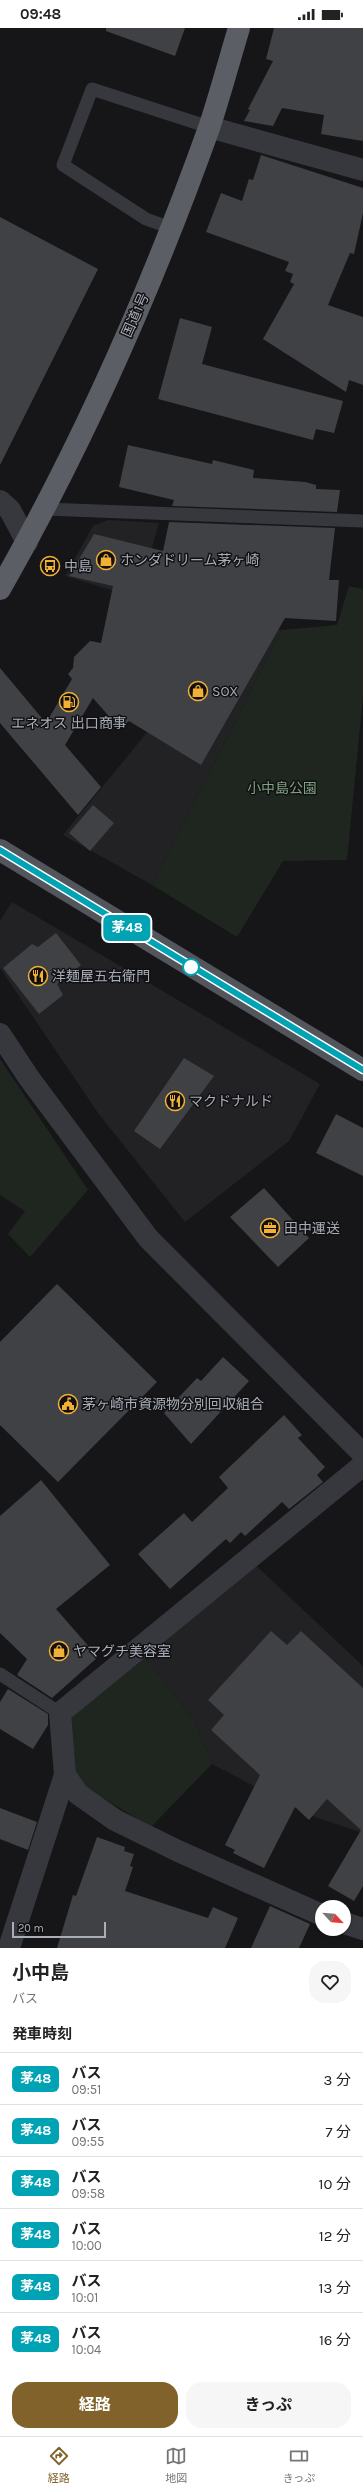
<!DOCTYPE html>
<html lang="ja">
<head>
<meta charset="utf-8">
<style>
  body { margin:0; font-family:Karla,"Noto Sans JP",sans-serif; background:#f6f6f6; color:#222; height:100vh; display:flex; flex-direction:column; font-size:15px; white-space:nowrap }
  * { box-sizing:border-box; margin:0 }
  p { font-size:13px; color:#767676 }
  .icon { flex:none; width:22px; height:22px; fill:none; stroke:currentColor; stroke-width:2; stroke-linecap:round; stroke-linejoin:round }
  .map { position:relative; height:1920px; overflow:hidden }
  .drawer { display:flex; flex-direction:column; background:#fff; flex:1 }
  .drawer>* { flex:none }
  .badge { padding:0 8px; border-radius:6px; font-size:14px; line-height:26px }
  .needle { width:26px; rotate:116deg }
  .buttons { position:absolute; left:315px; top:1872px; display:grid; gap:8px }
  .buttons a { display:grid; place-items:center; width:36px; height:36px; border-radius:50%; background:#fff; box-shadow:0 1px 3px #0004; font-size:20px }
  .scale { position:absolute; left:12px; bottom:10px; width:94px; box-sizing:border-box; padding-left:4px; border:2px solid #a8adb8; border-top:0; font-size:11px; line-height:14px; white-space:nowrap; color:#a8adb8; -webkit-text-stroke:3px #111113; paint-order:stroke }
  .map>.badge { position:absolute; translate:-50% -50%; box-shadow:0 0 0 2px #fff }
  h2 { padding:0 12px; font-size:15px; line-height:36px }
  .round { display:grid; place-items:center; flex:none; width:42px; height:42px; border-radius:16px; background:#f6f6f6 }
  .summary { display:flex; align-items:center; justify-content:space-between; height:68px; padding:0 12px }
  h1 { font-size:19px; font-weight:700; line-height:30px }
  .button { display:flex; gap:8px; margin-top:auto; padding:8px 12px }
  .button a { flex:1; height:46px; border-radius:16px; background:#80622a; color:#fff; font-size:16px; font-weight:700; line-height:46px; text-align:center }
  .button a+a { background:#f6f6f6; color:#222 }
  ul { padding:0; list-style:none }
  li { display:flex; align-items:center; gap:12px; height:52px; padding:0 12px; border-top:1px solid #e0e0e0 }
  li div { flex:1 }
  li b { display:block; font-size:15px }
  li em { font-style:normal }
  li .badge { min-width:44px; font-weight:700; text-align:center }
  .status { display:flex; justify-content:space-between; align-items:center; height:28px; padding:0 20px; background:#fff; direction:ltr }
  .status svg { height:11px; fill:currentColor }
  .menu { display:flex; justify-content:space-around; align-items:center; height:56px; border-top:1px solid #e0e0e0; background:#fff; font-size:11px; color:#767676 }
  .menu a { display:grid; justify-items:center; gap:2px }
  .menu .active { color:#80622a }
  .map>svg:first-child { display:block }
  .built { fill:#222225 }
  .green { fill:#1e261f }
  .building { fill:#404145 }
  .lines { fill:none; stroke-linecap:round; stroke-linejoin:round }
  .service { stroke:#37383d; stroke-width:13 }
  .minor { stroke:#37383d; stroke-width:22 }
  .primary { stroke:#53555c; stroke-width:22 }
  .trunk { stroke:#5b5e65; stroke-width:22 }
  .line-casing { stroke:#fff; stroke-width:9 }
  .line { stroke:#00a3b4; stroke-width:6 }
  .stop-dot { fill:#fff; stroke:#00a3b4; stroke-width:2 }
  .labels { text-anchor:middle; stroke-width:3; stroke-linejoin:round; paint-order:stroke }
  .street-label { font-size:14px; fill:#a8adb8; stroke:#111113 }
  .poi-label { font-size:14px; fill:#a8adb8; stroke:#111113; text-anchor:start }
  .park-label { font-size:14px; fill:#7fa381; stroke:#111113 }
</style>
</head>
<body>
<div class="status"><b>09:48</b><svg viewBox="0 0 49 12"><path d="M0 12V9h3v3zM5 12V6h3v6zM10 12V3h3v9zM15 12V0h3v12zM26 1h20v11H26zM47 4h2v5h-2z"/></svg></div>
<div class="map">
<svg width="363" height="1920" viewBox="0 0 363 1920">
  <rect width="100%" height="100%" fill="#161618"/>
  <!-- built -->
  <path class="built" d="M 108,492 L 159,495 L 138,570 L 65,548 L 93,498 Z
    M 161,583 L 282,602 L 152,857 L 63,807 L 162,686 Z
    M 12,874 L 320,1056 L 289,1113 L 185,1194 L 98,1085 L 0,940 L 0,893 Z
    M 249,1531 L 363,1638 L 363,1805 L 309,1787 L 212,1736 L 194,1692 L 139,1621 Z"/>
  <!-- green -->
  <path class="green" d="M 349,558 L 363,561 L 363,669 L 347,832 L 283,833 L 237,909 L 152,857 L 282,602 L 337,597 Z
    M 0,1031 L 88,1162 L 30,1229 L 8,1206 L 25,1183 L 0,1167 Z
    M 139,1621 L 194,1692 L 212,1736 L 151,1799 L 65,1747 L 60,1685 Z"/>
  <!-- building -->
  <path class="building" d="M 106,0 L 185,0 L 175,28 L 106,3 Z
    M 274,0 L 363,0 L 363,113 L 321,106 L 324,87 L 282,80 L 273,98 L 244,93 L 250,82 L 248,81 L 273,33 L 266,31 Z
    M 261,127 L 363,160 L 363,185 L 354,226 L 350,225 L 328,277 L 363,289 L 363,357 L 349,352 L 346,364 L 263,311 L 294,256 L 290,254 L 293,246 L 285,243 L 289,234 L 206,204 L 221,165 L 242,173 L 249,151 L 253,152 Z
    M 0,189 L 98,241 L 0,437 Z
    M 180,290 L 212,299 L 202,336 L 343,373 L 334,405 L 316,401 L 313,412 L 158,371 Z
    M 128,417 L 212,436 L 213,432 L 254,442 L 253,450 L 305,454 L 316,457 L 316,461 L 340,462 L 337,484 L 172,478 L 174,472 L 119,459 Z
    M 169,494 L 335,500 L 329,552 L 339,552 L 336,593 L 285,590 L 201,737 L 129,693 L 120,701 L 93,670 L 65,717 L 101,759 L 78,787 L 0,695 L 0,640 L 46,695 L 72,651 L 68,646 L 73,640 L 74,629 L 90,613 L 101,615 L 113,558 L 69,548 L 94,506 L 163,523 Z
    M 93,777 L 114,795 L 90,823 L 69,805 Z
    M 56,905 L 81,937 L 57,956 L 63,967 L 39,986 L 3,940 L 32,916 L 38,919 Z
    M 184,1030 L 214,1048 L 160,1121 L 134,1103 Z
    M 336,1086 L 363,1100 L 363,1148 L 316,1125 Z
    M 264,1160 L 309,1210 L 278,1239 L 230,1189 Z
    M 57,1256 L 157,1354 L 58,1454 L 0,1397 L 0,1314 Z
    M 223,1329 L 249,1353 L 191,1416 L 164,1385 L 197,1350 L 201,1353 Z
    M 284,1387 L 302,1407 L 298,1410 L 325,1439 L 317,1447 L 323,1454 L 289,1481 L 282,1474 L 245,1508 L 241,1504 L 230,1515 L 226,1511 L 170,1561 L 138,1526 L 184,1485 L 192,1494 L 228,1460 L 219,1449 Z
    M 41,1452 L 110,1537 L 56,1581 L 98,1629 L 52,1670 L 17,1647 L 27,1631 L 0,1605 L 0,1488 Z
    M 271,1603 L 287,1617 L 301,1603 L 363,1660 L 363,1858 L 354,1873 L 328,1858 L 361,1802 L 327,1771 L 309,1792 L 295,1779 L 264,1840 L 233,1825 L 235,1822 L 225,1817 L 260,1747 L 211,1702 L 224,1687 L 208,1672 Z
    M 8,1661 L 48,1686 L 48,1697 L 33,1721 L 0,1701 L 0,1674 Z
    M 0,1780 L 37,1794 L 28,1822 L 0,1811 Z
    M 97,1809 L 125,1819 L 124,1823 L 134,1826 L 130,1838 L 133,1839 L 125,1863 L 208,1890 L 213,1879 L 238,1890 L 225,1920 L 57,1920 L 73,1867 L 76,1868 Z
    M 270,1878 L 310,1896 L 299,1920 L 251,1920 Z"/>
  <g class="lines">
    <!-- service -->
    <path class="service" d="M 171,200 L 146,191 L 63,137 L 92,61 L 209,99
      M 45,481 L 363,493
      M 0,1646 L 60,1685"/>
    <!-- minor -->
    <path class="minor" d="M 209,99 L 363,142
      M 0,473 L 10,482 L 27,514
      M 0,1006 L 29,1050 L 148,1210 L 363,1426
      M 65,1747 L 78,1766 L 115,1792 L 178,1823 L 322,1887
      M 344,1895 L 363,1901
      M 9,1920 L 65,1747 L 60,1685 L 363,1437"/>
    <!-- primary -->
    <path class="primary" d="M 0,822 L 363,1042"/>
    <!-- trunk -->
    <path class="trunk" d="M 0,561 C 84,414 152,259 209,100 C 220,67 229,33 239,0"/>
  </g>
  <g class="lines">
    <defs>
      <path id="line" d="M 0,822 L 363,1042"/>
    </defs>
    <!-- line casing -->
    <use href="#line" class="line-casing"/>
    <!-- line -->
    <use href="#line" class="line"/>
  </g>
  <!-- icons -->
  <defs>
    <symbol id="shop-ring" viewBox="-11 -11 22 22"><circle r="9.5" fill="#111113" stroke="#f2b134" stroke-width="1.5"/><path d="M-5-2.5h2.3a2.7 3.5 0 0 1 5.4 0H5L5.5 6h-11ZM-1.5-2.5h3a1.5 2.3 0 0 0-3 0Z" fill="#f2b134"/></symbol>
    <symbol id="bus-ring" viewBox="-11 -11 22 22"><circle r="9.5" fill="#111113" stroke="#f2b134" stroke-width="1.5"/><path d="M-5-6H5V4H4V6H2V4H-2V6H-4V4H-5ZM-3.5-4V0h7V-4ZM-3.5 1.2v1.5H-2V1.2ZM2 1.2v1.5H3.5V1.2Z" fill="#f2b134"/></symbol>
    <symbol id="fuel-ring" viewBox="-11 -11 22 22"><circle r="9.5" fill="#111113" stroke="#f2b134" stroke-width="1.5"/><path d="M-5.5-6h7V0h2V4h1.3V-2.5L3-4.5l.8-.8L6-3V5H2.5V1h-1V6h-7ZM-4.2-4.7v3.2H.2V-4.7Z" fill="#f2b134"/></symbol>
    <symbol id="restaurant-ring" viewBox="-11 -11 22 22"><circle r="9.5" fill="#111113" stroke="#f2b134" stroke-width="1.5"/><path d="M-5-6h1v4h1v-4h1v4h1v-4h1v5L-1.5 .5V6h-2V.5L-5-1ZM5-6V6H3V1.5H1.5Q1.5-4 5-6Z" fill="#f2b134"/></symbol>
    <symbol id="office-ring" viewBox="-11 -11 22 22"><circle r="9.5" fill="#111113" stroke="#f2b134" stroke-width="1.5"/><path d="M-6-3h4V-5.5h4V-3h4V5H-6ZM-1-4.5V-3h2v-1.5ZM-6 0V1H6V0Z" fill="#f2b134"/></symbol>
    <symbol id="civic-ring" viewBox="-11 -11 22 22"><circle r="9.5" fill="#111113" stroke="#f2b134" stroke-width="1.5"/><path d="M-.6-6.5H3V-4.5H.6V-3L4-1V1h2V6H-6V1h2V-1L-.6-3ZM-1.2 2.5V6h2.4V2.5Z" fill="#f2b134"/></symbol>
  </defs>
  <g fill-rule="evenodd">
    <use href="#shop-ring" x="95" y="521" width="22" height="22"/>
    <use href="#bus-ring" x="39" y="527" width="22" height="22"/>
    <use href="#shop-ring" x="187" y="652" width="22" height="22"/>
    <use href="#fuel-ring" x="58" y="663" width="22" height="22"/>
    <use href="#restaurant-ring" x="27" y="937" width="22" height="22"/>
    <use href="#restaurant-ring" x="164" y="1062" width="22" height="22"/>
    <use href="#office-ring" x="259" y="1189" width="22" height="22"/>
    <use href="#civic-ring" x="57" y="1365" width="22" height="22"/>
    <use href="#shop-ring" x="48" y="1612" width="22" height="22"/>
  </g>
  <!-- markers -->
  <circle class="stop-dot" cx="191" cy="939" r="8"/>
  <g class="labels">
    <!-- street labels -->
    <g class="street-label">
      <text transform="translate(135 287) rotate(-66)" y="5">国道1号</text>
    </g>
    <!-- poi labels -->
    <g class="poi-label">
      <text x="120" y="537">ホンダドリーム茅ヶ崎</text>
      <text x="64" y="543">中島</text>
      <text x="212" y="668">SOX</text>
      <text x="69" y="700" text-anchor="middle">エネオス 出口商事</text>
      <text x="52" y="953">洋麺屋五右衛門</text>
      <text x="189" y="1078">マクドナルド</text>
      <text x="284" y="1205">田中運送</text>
      <text x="82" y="1381">茅ヶ崎市資源物分別回収組合</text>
      <text x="73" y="1628">ヤマグチ美容室</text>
    </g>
    <!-- park labels -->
    <g class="park-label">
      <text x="282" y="765">小中島公園</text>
    </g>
  </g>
</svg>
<div class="buttons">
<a><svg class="needle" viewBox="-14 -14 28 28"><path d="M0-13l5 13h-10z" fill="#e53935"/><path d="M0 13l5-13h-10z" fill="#767676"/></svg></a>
</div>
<div class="scale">20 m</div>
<b class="badge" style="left:127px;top:900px;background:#00a3b4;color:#fff">茅48</b>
</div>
<section class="drawer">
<div class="summary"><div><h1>小中島</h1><p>バス</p></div><a class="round"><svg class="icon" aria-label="heart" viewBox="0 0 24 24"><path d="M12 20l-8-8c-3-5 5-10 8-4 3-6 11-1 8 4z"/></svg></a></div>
<h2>発車時刻</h2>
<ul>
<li><span class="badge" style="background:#00a3b4;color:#fff">茅48</span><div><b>バス</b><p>09:51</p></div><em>3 分</em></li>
<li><span class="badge" style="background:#00a3b4;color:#fff">茅48</span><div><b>バス</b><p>09:55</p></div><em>7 分</em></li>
<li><span class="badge" style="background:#00a3b4;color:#fff">茅48</span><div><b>バス</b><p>09:58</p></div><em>10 分</em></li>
<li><span class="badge" style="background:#00a3b4;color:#fff">茅48</span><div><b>バス</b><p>10:00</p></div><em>12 分</em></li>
<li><span class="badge" style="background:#00a3b4;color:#fff">茅48</span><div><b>バス</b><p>10:01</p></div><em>13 分</em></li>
<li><span class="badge" style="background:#00a3b4;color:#fff">茅48</span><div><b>バス</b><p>10:04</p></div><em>16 分</em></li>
</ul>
<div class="button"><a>経路</a><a>きっぷ</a></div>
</section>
<nav class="menu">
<a class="active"><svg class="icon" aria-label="directions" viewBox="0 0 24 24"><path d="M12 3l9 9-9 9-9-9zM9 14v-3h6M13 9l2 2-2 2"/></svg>経路</a>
<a><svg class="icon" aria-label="map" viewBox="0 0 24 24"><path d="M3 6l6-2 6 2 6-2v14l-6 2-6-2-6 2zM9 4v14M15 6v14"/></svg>地図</a>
<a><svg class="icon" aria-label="tickets" viewBox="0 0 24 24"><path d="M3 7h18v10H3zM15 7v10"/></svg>きっぷ</a>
</nav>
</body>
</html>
